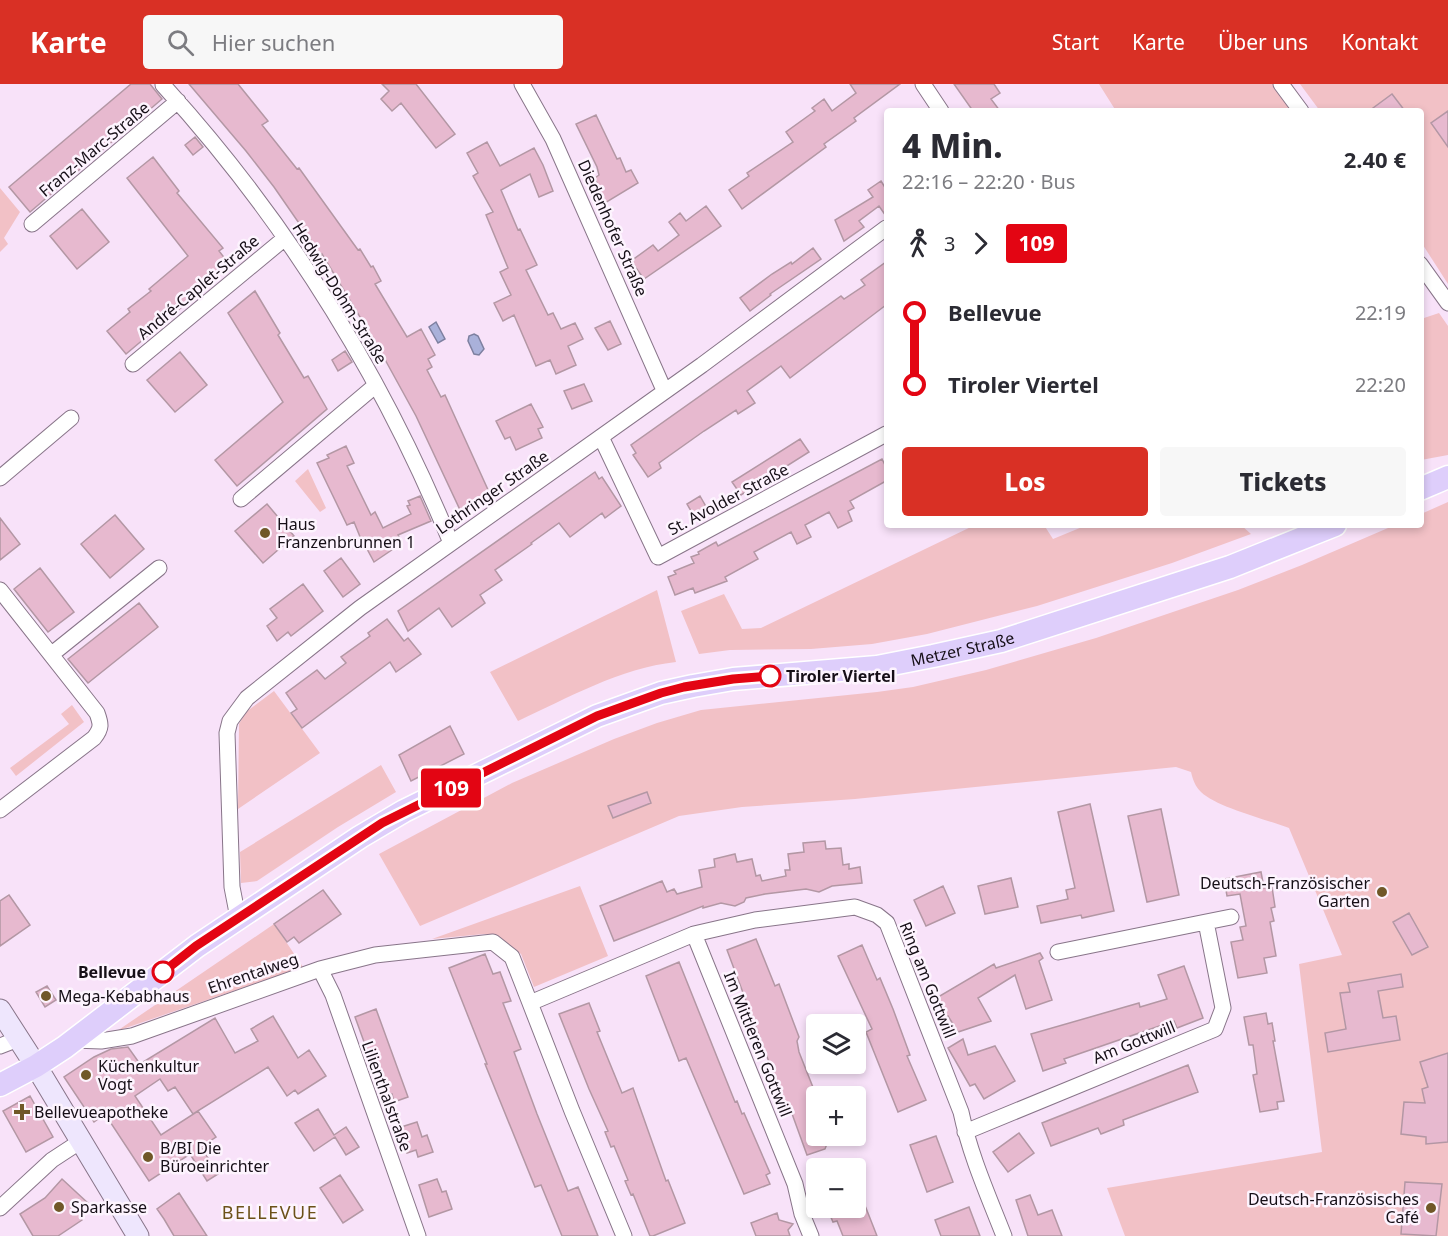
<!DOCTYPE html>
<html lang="de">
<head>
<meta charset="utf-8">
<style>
  body { margin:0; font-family:"Noto Sans",sans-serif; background:#f7f7f7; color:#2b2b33; height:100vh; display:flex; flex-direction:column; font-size:22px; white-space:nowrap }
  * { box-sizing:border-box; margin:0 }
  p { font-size:20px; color:#7c7c81 }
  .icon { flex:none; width:33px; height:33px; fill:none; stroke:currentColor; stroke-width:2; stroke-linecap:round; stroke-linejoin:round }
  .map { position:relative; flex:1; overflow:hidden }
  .details { position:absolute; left:884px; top:24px; width:540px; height:420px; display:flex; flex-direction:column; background:#fff; border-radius:6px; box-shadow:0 3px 9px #0003 }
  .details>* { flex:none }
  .badge { padding:0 12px; border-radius:4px; font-size:21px; line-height:39px }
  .fabs { position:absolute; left:806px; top:930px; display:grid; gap:12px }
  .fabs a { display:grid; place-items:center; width:60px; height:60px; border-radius:6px; background:#fff; box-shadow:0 3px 9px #0003; font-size:30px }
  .map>.badge { position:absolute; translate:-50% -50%; box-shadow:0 0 0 3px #fff }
  .legs { display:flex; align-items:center; gap:9px; height:66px; padding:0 18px; font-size:20px }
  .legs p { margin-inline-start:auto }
  .overview { display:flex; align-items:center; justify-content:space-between; height:102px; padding:0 18px }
  h1 { font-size:33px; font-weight:800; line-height:45px }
  .action { display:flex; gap:12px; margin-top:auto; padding:12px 18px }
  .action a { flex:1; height:69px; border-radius:6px; background:#d93025; color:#fff; font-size:24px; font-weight:800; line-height:69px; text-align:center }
  .action a+a { background:#f7f7f7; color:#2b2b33 }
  ul { padding:0 18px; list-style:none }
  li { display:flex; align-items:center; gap:21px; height:72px; font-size:22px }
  li i { display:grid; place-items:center; width:9px; height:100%; margin:0 8px; background:currentColor }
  li i::after { content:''; width:15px; height:15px; margin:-8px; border:4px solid; border-radius:50%; background:#fff }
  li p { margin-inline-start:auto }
  li:first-child i { background:linear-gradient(#0000 50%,currentColor 0) }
  li:last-child i { background:linear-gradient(currentColor 50%,#0000 0) }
  header { display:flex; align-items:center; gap:36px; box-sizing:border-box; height:84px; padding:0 30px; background:#d93025; color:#fff }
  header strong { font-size:28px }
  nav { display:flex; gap:33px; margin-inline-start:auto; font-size:21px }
  .search { width:420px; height:54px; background:#f7f7f7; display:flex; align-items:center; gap:15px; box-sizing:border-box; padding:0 21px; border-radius:6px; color:#7c7c81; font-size:22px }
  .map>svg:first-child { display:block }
  .green { fill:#f2c1c6 }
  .water { fill:#aab1da; stroke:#7e80a0; stroke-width:1.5 }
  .building { fill:#e7b9cf; stroke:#b397a4; stroke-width:1.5 }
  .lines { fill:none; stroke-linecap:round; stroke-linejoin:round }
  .street-casing { stroke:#887589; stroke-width:17 }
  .secondary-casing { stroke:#887589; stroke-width:23 }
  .primary-casing { stroke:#fff; stroke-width:25 }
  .street { stroke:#fff; stroke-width:15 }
  .secondary { stroke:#eee6fd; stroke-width:21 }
  .primary { stroke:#decefb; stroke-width:22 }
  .line-1-casing { stroke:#fff; stroke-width:14 }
  .line-1 { stroke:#e30513; stroke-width:9 }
  .poi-dot { fill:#705828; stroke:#fdf4fe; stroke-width:2 }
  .stop-1-dot { fill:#fff; stroke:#e30513; stroke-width:3 }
  .labels { text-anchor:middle; stroke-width:5; stroke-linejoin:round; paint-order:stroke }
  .street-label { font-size:16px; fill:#160f17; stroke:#fdf4fe }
  .poi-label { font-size:16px; fill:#160f17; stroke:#fdf4fe; text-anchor:start }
  .stop-label { font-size:16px; font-weight:bold; fill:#160f17; stroke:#fdf4fe; text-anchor:start }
  .neighbourhood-label { font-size:18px; letter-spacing:1.5px; fill:#6c5119; stroke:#fdf4fe }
</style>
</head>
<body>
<header>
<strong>Karte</strong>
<div class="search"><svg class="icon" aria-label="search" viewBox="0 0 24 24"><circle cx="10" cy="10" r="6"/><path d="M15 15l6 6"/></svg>Hier suchen</div>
<nav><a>Start</a><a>Karte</a><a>Über uns</a><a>Kontakt</a></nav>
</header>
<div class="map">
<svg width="1448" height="1152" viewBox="0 0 1448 1152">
  <rect width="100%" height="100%" fill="#f8e2f9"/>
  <!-- green -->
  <path class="green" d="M 1099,0 L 1274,0 L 1295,27 L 1116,27 Z
    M 1300,0 L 1448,0 L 1448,200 L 1421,158 L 1420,27 L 1320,27 Z
    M 0,104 L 20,128 L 4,154 L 8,160 L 0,168 Z
    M 1439,229 L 1448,242 L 1448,371 L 1421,376 L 1421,230 L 1424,234 Z
    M 308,385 L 326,424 L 320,428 L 295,397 Z
    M 1448,418 L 1448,1152 L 1125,1152 L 1107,1104 L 1322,1068 L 1299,880 L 1342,871 L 1289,744 C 1268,736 1216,723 1201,708 C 1195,702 1193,696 1191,688 L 1176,683 L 855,715 L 742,723 L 679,732 L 420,842 L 379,770 L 512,699 L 614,655 L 657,639 L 701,626 L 877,608 L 913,603 L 986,586 L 1096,554 L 1238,506 L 1302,481 L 1395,441 L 1420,441 L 1421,430 Z
    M 975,441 L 1044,441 L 1053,455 L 1087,441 L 1241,441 L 1251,450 L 1172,479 L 1037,522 L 927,550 L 872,560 L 811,565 L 730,566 L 699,570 L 681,527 L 724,510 L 742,545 L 761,544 Z
    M 657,506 L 676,578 C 620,584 568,614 518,637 L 490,588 Z
    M 274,607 L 320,669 L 238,725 L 239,640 L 246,628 Z
    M 72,621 L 84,638 L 16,692 L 10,684 L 69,640 L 61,630 Z
    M 381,681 L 396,708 L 338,743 L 257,797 L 241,799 L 240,768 Z
    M 580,802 L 608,872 L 534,903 L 521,870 L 496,851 L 484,850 L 432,855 Z
    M 274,840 L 303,883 L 117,947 Z"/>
  <!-- water -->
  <path class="water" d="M 436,238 L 445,255 L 438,259 L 429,243 Z
    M 474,250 L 478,252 L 484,265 L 479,271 L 474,270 L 468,257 L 469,252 Z"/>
  <!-- building -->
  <path class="building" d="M 131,0 L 150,0 L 162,15 L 30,128 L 9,103 Z
    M 189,0 L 238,0 L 268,37 L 262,41 L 297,85 L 299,84 L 358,166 L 360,165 L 371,183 L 373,182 L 381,197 L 375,200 L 407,253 L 421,245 L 435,271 L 428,275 L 432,283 L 427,286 L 441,313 L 445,311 L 489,408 L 461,428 L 416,332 L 377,261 L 322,170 L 321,171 L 274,103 L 246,67 Z
    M 382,0 L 416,0 L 455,50 L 436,64 L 401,19 L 392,27 L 381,15 L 389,7 Z
    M 850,0 L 900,0 L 854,34 L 856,37 L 824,60 L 826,63 L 742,125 L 729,106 L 749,92 L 747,89 L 793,58 L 786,48 L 815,27 L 812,24 L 824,15 L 832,27 L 856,9 Z
    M 954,0 L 994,0 L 1000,9 L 991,15 L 1000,27 L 973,27 Z
    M 1392,10 L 1405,27 L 1369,27 Z
    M 1448,27 L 1448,63 L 1431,39 Z
    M 596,31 L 617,75 L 620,74 L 626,88 L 631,86 L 638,99 L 605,119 L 595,94 L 599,91 L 597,83 L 576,40 Z
    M 195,53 L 203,63 L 193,71 L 185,61 Z
    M 487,58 L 500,82 L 534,64 L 543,81 L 553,107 L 539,113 L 530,90 L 501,106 L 518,146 L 520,145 L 537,181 L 526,186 L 548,231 L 553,229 L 561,245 L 575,239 L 583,255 L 568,262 L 576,281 L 556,290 L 550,276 L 536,282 L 514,231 L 503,237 L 494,219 L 511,211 L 500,188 L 508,184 L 486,131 L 493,128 L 473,92 L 478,89 L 467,69 Z
    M 153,73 L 179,107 L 177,109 L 223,164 L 219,167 L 230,181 L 193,210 L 195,212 L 126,270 L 107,247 L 130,228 L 128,225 L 151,207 L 149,205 L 188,172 L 127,94 Z
    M 881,97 L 886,105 L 886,132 L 879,122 L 859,137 L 864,143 L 844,157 L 835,136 L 873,113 L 868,106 Z
    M 706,122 L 721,142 L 644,195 L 631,177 L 653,161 L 658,167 L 679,151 L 669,138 L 680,129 L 686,137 Z
    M 82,125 L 109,158 L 77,185 L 50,152 Z
    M 813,164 L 821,175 L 770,210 L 771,211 L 750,227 L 740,214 L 772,190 L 791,178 L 792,180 Z
    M 886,178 L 886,221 L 790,294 L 781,282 L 747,307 L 755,319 L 738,330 L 736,326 L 704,347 L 659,379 L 661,384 L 648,393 L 633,371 L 636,369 L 631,361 L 841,212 L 844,215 L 865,201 L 861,196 Z
    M 255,207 L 280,249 L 278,251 L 304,294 L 308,292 L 327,325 L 237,402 L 215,376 L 283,318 L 228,229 Z
    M 610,237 L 621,260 L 608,266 L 595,244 Z
    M 345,267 L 352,278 L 338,287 L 332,276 Z
    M 180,268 L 207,301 L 175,328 L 147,296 Z
    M 584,300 L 592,317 L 572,325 L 564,307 Z
    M 531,320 L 543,343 L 538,345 L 542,354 L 516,366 L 510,353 L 505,355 L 496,337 Z
    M 800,355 L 809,368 L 741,411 L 732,398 Z
    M 346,362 L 354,379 L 347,382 L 371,431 L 375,428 L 383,444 L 411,430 L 407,422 L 410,421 L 408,417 L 420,412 L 431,437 L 398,451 L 402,459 L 374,478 L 367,465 L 365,465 L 354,438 L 347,441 L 317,379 L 329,374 L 327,371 Z
    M 882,375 L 886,383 L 886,397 L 850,417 L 854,424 L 848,427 L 852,437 L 838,444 L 829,428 L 805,441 L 811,453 L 797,460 L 791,448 L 754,468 L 758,475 L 725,493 L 727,497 L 695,509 L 693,504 L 675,511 L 668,493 L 676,490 L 674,487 L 694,479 L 691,473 L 699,470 L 698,468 L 716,458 L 718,462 Z
    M 595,388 L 599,395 L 602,393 L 621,422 L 605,434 L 602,429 L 570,453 L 559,439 L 531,459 L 532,460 L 495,486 L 502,496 L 480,511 L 485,519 L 452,543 L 439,524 L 408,547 L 398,527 Z
    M 700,412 L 708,426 L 695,434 L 687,420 Z
    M 267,420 L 294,452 L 263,479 L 235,447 Z
    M 115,431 L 144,465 L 110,494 L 81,460 Z
    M 0,434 L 20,460 L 0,476 Z
    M 341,474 L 360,500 L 343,513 L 324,487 Z
    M 40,484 L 74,528 L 48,548 L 14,505 Z
    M 303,500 L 323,527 L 291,552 L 288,548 L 277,557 L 267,542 L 277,534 L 270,525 Z
    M 139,519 L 158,543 L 88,599 L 68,575 Z
    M 387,535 L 404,557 L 408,554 L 421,570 L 396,588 L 390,578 L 302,644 L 291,629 L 297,625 L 286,609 L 317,586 L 325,595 L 346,579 L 341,573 L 370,552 L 368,549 Z
    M 450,642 L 464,670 L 411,697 L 399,671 Z
    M 647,708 L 651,719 L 613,734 L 608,722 Z
    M 1090,720 L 1114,827 L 1082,834 L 1081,831 L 1041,839 L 1037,822 L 1068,815 L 1066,806 L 1075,804 L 1058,728 Z
    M 1161,725 L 1179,811 L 1147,818 L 1128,732 Z
    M 825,757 L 826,765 L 841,764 L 843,781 L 849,780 L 849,785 L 860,783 L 862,799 L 832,802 L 819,808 L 806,805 L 765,810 L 746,814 L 744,818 L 735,822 L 721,819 L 703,824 L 703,822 L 614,857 L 600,822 L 662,797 L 667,808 L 674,805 L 677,810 L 702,803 L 699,786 L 715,783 L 714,775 L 735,770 L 737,778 L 752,775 L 756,792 L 760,791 L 762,797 L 786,792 L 785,786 L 790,786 L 788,770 L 804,768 L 803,759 Z
    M 1261,788 L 1264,804 L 1272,803 L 1275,823 L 1271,824 L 1274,837 L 1270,838 L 1276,872 L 1264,874 L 1267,889 L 1238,894 L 1231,858 L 1243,856 L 1240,843 L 1246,842 L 1240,810 L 1227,812 L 1224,795 Z
    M 1011,794 L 1018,823 L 985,830 L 978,802 Z
    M 943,802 L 955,829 L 926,842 L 914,816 Z
    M 323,806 L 341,830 L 299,859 L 294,853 L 287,858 L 274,840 Z
    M 9,811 L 30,841 L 0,862 L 0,817 Z
    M 1409,829 L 1428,863 L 1412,871 L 1393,838 Z
    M 756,855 L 775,902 L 779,900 L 799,953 L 797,957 L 799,968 L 816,1011 L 816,1052 L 830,1052 L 825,1065 L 807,1071 L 791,1027 L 788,1027 L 781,1010 L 727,866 Z
    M 862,861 L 877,896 L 880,894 L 893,925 L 910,971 L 907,972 L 926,1016 L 898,1028 L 866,948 L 872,945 L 838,872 Z
    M 1040,869 L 1043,874 L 1039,877 L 1052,916 L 1026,925 L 1015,891 L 978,914 L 991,937 L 958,948 L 948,932 L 944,934 L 933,916 L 994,880 L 996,884 Z
    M 485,870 L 493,890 L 500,888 L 511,917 L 503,919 L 521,965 L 514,968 L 537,1030 L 568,1107 L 578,1103 L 598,1152 L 562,1152 L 541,1101 L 535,1103 L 485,980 L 487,980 L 449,884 Z
    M 679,878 L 735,1018 L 737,1017 L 742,1030 L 744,1029 L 770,1089 L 766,1091 L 770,1100 L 744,1110 L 686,974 L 679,977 L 646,892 Z
    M 1184,882 L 1203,934 L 1177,944 L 1174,937 L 1064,975 L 1066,979 L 1043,987 L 1031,950 L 1139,919 L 1140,923 L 1167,915 L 1158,891 Z
    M 1401,890 L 1403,903 L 1378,907 L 1383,934 L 1396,932 L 1400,956 L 1328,968 L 1325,949 L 1346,945 L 1340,909 L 1350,908 L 1348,899 Z
    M 47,902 L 56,916 L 45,923 L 36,908 Z
    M 589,919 L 600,947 L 597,948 L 622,1009 L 633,1004 L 666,1097 L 668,1096 L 685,1139 L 653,1152 L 650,1152 L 633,1110 L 631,1111 L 625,1097 L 628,1096 L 614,1062 L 611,1063 L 605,1048 L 608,1047 L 589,1005 L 559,930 Z
    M 376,925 L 408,1013 L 394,1018 L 392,1010 L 384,1013 L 355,933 Z
    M 1266,929 L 1268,940 L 1272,939 L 1275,957 L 1273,957 L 1284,1017 L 1277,1018 L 1278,1025 L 1260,1028 L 1253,991 L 1257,990 L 1253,961 L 1249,961 L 1244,933 Z
    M 273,932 L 298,974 L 309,966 L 326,992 L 298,1010 L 295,1006 L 287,1012 L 268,983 L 193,1030 L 175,1003 L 168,1007 L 160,995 L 135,1012 L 161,1051 L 198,1027 L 216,1053 L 201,1063 L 218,1090 L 207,1097 L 190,1070 L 149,1097 L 105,1030 L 94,1038 L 64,993 L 94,973 L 111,965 L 128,963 L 140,980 L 215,934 L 235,969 L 258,957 L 251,945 Z
    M 963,955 L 968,971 L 995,962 L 1015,997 L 984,1015 L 975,1000 L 970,1002 L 948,964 Z
    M 1448,969 L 1448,1058 L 1426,1060 L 1426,1053 L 1401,1050 L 1404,1018 L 1425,1019 L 1422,1005 L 1428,1003 L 1420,978 Z
    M 1188,981 L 1198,1008 L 1123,1036 L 1124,1041 L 1101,1050 L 1098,1044 L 1051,1062 L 1042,1039 Z
    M 30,1012 L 53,1053 L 26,1068 L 3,1027 Z
    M 318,1025 L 334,1051 L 346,1043 L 359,1063 L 346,1071 L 335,1053 L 314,1067 L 295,1039 Z
    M 417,1038 L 422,1053 L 427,1051 L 433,1068 L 418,1073 L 416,1066 L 407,1069 L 398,1044 Z
    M 1019,1049 L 1034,1069 L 1008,1088 L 993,1068 Z
    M 936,1052 L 953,1098 L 927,1108 L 910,1061 Z
    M 340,1091 L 363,1126 L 343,1139 L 320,1104 Z
    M 62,1095 L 89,1120 L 80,1130 L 82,1136 L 58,1152 L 33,1152 L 20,1130 L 45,1114 Z
    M 437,1095 L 442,1108 L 446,1107 L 452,1125 L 429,1133 L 419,1101 Z
    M 1405,1098 L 1442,1100 L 1436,1152 L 1401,1150 Z
    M 855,1100 L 866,1124 L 877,1152 L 843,1152 L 837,1137 L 833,1138 L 827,1124 L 855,1124 Z
    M 179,1109 L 192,1129 L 207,1152 L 174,1152 L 164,1135 L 157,1125 Z
    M 1030,1111 L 1038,1131 L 1052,1126 L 1062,1152 L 1028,1152 L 1016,1116 Z
    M 969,1123 L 980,1152 L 941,1152 L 935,1136 Z
    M 777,1129 L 779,1136 L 793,1140 L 788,1146 L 790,1152 L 756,1152 L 751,1139 Z"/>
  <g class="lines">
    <defs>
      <path id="street" d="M 522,0 L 553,55 L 664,306
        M 923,0 L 941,27
        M 1281,0 L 1301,27
        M 163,1 C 285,135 382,291 451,459
        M 32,140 L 178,17
        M 1420,180 L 1448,219
        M 133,280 L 285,154
        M 601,353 L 658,473 L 886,350
        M 0,394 L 71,334
        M 241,415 L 376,301
        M 0,506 L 97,629 C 101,640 102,644 94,654 L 0,726
        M 52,570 L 159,484
        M 238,834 L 232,803 L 227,649 L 230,637 L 247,614 L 360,524 L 702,281 L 886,144
        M 1206,838 L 1231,833
        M 694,850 L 795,1100 L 802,1130 L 811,1152
        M 320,885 L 333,911 L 418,1152
        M 73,956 L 101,957 L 132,952 L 320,885 L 375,871 L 493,858 L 512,873 L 530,919
        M 0,962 L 18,955
        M 965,1048 L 1215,945 L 1223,924 L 1206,838 L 1058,868
        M 0,1124 L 52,1076 L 81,1057
        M 624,1152 L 572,1027 L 530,919 L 694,850 L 755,836 L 855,823 L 877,831 L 887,839 L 961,1028 C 970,1071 988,1111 1004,1152"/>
      <path id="secondary" d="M 0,926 L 36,982 L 138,1152"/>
      <g id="primary">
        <path d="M 1420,405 L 1448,393"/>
        <path id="s1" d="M 0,1001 L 36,982 L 65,963 L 197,862 L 360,753 L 404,727 L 597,632 L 661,609 L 693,602 L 733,595 L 877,583 L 933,572 L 1001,557 L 1230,483 L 1335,441"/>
      </g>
    </defs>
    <!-- street casing -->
    <use href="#street" class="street-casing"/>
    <!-- secondary casing -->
    <use href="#secondary" class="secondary-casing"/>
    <!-- primary casing -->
    <use href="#primary" class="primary-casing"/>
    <!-- street -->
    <use href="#street" class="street"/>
    <!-- secondary -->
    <use href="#secondary" class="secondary"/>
    <!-- primary -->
    <use href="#primary" class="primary"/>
  </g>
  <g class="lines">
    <defs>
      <path id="line-1" d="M 163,888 L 196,862 L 382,739 L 597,632 L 661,609 L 684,603 L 733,595 L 770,592"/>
    </defs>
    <!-- line-1 casing -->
    <use href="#line-1" class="line-1-casing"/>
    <!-- line-1 -->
    <use href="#line-1" class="line-1"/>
  </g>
  <!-- markers -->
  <g class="poi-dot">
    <circle cx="265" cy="449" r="6"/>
    <circle cx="1382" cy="808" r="6"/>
    <circle cx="46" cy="912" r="6"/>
    <circle cx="86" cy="991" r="6"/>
    <path d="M19 1019h6v6h6v6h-6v6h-6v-6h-6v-6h6z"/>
    <circle cx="148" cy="1073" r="6"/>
    <circle cx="59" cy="1123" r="6"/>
    <circle cx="1431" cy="1124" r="6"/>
  </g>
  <g class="stop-1-dot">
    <circle cx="770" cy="592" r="10"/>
    <circle cx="163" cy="888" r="10"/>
  </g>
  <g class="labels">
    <!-- street labels -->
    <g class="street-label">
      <text transform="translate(94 65) rotate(-40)" y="6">Franz-Marc-Straße</text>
      <text transform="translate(613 144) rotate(66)" y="6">Diedenhofer Straße</text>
      <text transform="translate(198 203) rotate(-40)" y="6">André-Caplet-Straße</text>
      <text transform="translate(340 209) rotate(58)" y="6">Hedwig-Dohm-Straße</text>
      <text transform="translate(492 408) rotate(-35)" y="6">Lothringer Straße</text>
      <text transform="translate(728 415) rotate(-28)" y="6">St. Avolder Straße</text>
      <text dy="6" stroke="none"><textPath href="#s1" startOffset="1077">Metzer Straße</textPath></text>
      <text transform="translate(253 889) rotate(-19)" y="6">Ehrentalweg</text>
      <text transform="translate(928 896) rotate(68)" y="6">Ring am Gottwill</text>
      <text transform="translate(1134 958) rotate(-22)" y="6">Am Gottwill</text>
      <text transform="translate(758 960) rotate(68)" y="6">Im Mittleren Gottwill</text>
      <text transform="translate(387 1012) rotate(70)" y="6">Lilienthalstraße</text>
    </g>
    <!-- poi labels -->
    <g class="poi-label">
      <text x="277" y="446">Haus<tspan x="277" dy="18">Franzenbrunnen 1</tspan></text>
      <text x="1370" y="805" text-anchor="end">Deutsch-Französischer<tspan x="1370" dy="18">Garten</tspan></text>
      <text x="58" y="918">Mega-Kebabhaus</text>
      <text x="98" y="988">Küchenkultur<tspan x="98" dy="18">Vogt</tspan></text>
      <text x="34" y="1034">Bellevueapotheke</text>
      <text x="160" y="1070">B/BI Die<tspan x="160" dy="18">Büroeinrichter</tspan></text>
      <text x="1419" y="1121" text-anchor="end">Deutsch-Französisches<tspan x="1419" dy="18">Café</tspan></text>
      <text x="71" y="1129">Sparkasse</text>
    </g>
    <!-- stop labels -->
    <g class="stop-label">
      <text x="786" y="598">Tiroler Viertel</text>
      <text x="146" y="894" text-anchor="end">Bellevue</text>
    </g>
    <!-- neighbourhood labels -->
    <g class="neighbourhood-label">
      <text x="270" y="1135">BELLEVUE</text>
    </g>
  </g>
</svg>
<div class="fabs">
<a><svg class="icon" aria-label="layers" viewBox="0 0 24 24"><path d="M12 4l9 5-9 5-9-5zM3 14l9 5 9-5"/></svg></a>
<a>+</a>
<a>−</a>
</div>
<b class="badge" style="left:451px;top:704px;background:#e30513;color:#fff">109</b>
<section class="details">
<div class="overview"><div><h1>4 Min.</h1><p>22:16 – 22:20 · Bus</p></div><b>2.40 €</b></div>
<div class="legs"><svg class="icon" aria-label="walk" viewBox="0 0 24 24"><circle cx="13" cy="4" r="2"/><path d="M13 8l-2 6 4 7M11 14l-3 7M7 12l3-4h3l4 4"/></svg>3<svg class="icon" aria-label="forward" viewBox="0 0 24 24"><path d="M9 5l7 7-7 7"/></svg><b class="badge" style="background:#e30513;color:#fff">109</b></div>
<ul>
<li><i style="color:#e30513"></i><b>Bellevue</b><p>22:19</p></li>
<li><i style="color:#e30513"></i><b>Tiroler Viertel</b><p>22:20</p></li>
</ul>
<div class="action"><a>Los</a><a>Tickets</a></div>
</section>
</div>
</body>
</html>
